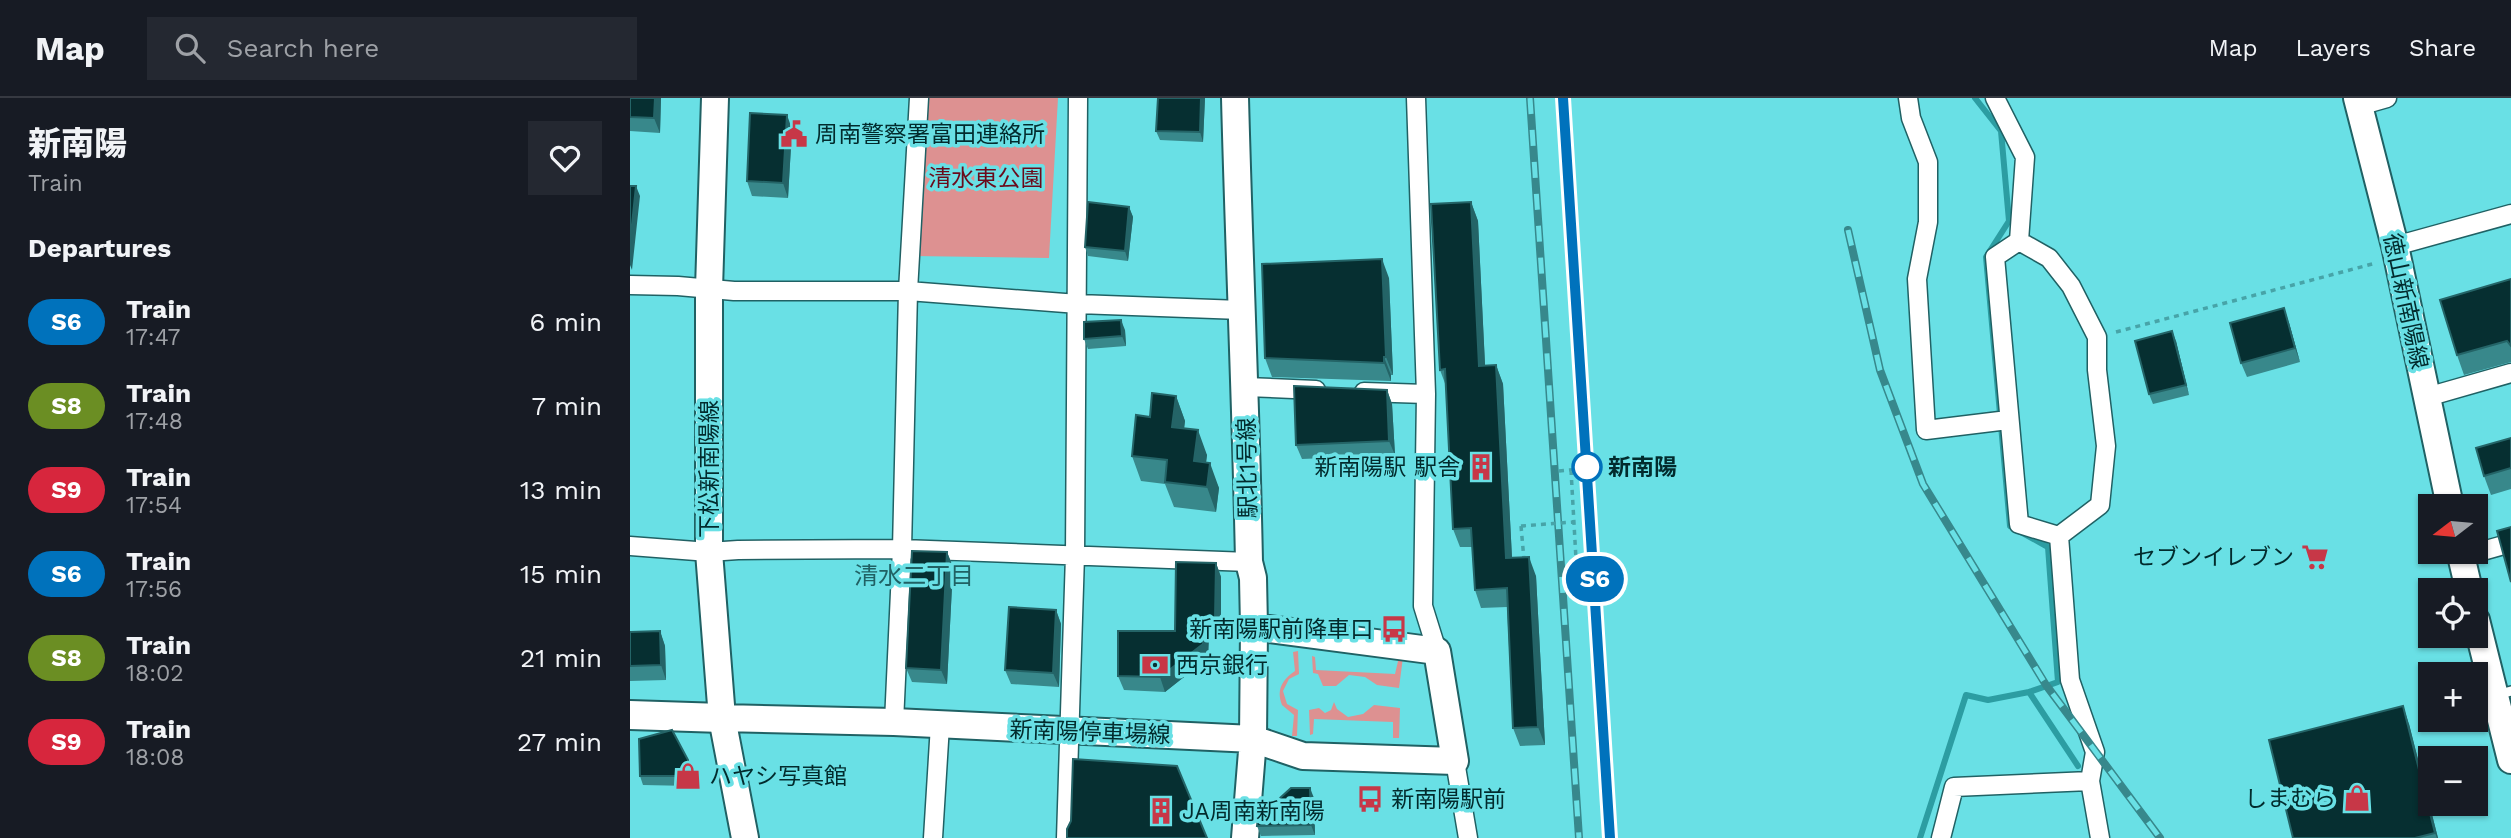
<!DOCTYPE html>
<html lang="en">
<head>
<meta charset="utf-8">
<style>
  body { margin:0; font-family:"Work Sans","Noto Sans JP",sans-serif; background:#242831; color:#f1f3f6; height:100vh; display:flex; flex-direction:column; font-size:26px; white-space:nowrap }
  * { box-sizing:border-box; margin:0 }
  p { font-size:23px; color:#9ea1a6 }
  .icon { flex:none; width:38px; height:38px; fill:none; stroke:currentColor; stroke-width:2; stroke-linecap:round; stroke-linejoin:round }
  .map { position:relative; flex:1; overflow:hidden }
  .details { display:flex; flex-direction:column; background:#171b24; width:630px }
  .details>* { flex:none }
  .badge { padding:0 14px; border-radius:23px; font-size:24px; line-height:46px }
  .needle { width:46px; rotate:254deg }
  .buttons { position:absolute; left:1788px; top:396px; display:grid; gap:14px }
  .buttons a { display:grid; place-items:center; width:70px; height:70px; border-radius:0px; background:#171b24; box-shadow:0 2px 5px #0004; font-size:35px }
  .map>.badge { position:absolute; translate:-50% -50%; box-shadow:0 0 0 4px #fff }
  h2 { padding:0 28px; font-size:26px; line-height:63px }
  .round { display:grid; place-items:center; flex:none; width:74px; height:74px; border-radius:0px; background:#242831 }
  .head { display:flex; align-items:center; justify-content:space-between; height:119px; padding:0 28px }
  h1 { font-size:33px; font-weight:800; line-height:52px }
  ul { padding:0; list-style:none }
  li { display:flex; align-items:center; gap:21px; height:84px; padding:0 28px }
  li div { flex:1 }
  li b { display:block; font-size:26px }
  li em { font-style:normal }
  li .badge { min-width:77px; font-weight:700; text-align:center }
  header { display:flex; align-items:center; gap:42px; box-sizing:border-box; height:98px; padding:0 35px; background:#171b24; border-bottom:2px solid #363941 }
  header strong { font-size:33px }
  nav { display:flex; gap:38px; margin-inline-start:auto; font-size:24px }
  .search { width:490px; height:63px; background:#242831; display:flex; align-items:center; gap:18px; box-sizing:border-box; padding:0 24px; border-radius:0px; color:#9ea1a6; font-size:26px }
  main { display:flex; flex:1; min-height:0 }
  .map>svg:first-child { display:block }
  .green { fill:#dd9191 }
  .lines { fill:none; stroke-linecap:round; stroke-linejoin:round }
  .stream { stroke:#2c9da2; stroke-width:6 }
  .lane-casing { stroke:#206164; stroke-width:12 }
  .street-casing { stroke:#206164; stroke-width:21 }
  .secondary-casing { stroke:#206164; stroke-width:30 }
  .primary-casing { stroke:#206164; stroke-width:32 }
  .path { stroke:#47a4a8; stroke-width:3.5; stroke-dasharray:5 5; stroke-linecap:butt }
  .lane { stroke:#fff; stroke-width:9 }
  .street { stroke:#fff; stroke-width:18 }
  .secondary { stroke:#fff; stroke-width:26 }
  .primary { stroke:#fff; stroke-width:28 }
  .rail-casing { stroke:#37888c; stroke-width:8 }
  .rail { stroke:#69e0e5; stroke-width:5; stroke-dasharray:16; stroke-linecap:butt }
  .path-bridge { stroke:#47a4a8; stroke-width:3.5; stroke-dasharray:5 5; stroke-linecap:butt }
  .wall { fill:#38888b }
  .shaded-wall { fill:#246467 }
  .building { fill:#062f31; stroke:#246467; stroke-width:2 }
  .line-casing { stroke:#fff; stroke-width:16 }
  .line { stroke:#0072bc; stroke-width:10 }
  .stop-dot { fill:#fff; stroke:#0072bc; stroke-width:3.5 }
  .labels { text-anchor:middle; stroke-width:7; stroke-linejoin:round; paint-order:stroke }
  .poi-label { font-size:23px; fill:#022b2d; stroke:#69e0e5; text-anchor:start }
  .park-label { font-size:23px; fill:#6b0a1b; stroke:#69e0e5 }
  .street-label { font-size:23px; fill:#022b2d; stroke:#69e0e5 }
  .stop-label { font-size:23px; font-weight:bold; fill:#022b2d; stroke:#69e0e5; text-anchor:start }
  .neighbourhood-label { font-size:24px; fill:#206164; stroke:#69e0e5 }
</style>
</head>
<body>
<header>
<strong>Map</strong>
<div class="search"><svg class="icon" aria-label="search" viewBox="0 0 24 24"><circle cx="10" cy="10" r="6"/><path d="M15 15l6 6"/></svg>Search here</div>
<nav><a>Map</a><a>Layers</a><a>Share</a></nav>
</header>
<main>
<section class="details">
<div class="head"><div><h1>新南陽</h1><p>Train</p></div><a class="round"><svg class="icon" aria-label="heart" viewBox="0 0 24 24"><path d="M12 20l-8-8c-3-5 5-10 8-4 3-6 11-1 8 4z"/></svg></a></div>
<h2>Departures</h2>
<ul>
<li><span class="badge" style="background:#0072bc;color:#fff">S6</span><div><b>Train</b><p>17:47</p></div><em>6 min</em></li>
<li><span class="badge" style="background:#6b8e23;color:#fff">S8</span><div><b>Train</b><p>17:48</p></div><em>7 min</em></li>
<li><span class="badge" style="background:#d7263d;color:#fff">S9</span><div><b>Train</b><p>17:54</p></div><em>13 min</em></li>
<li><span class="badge" style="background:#0072bc;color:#fff">S6</span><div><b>Train</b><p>17:56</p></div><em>15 min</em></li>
<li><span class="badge" style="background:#6b8e23;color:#fff">S8</span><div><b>Train</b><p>18:02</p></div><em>21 min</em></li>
<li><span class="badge" style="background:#d7263d;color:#fff">S9</span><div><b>Train</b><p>18:08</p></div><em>27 min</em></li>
</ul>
</section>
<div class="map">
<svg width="1881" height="740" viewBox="0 0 1881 740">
  <rect width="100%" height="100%" fill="#69e0e5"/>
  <!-- green -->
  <path class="green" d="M 292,0 L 428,0 L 419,160 L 283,158 Z
    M 668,553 L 669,576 L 659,581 L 653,593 L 657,606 L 668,612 L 667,638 L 662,638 L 664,617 L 652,607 C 646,592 652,582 665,573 L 663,554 Z
    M 682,558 L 685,559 L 686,572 L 765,576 L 769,559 L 773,559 L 769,590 L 747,587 L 735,579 L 719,577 L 706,588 L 693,588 L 688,576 L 683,575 Z
    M 704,604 L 707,611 L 718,619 L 733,616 L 744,607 L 770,610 L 769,640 L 763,640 L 763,624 L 684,621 L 683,636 L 680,637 L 679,612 L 689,610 L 695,615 L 701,612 Z"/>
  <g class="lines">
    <!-- stream -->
    <path class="stream" d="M 1399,594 L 1448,668
      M 1290,740 L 1336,597 L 1358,602 L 1399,594 L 1428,584 L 1418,449 L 1380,428 L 1356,159 L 1379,123 L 1371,33 L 1345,0"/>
    <defs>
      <path id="lane" d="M 1866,597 L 1881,593"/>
      <path id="street" d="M 786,0 L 796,296 L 793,508 L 807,553
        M 1278,0 L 1281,20 L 1298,64 L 1298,124 L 1287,181 L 1296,332 L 1378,322
        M 1365,0 L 1395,59 L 1389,143
        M 1729,8 L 1757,0
        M 1389,143 L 1419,160 L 1441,188 L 1467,239 L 1467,272 L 1476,348 L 1470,407 L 1429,438 L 1440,582 L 1465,654 L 1460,683 L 1470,740
        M 1389,143 L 1365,159 L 1389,426 L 1429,438
        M 1765,148 L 1881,116
        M 0,187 L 48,188 L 104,193 L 278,193 L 448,206 L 611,212
        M 616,289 L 686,292
        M 734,294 L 796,296
        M 1797,299 L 1881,275
        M 0,448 L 79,454 L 108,452 L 272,451 L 619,464
        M 1831,459 L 1881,445
        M 264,624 L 272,451 L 278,193 L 289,0
        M 825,663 L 838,740
        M 303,740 L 310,627
        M 436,740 L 445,457 L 448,0
        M 1311,740 L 1324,689 L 1460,683"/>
      <path id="secondary" d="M 85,0 L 79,191 L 79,454 L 92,620 L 115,740
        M 605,0 C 609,155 616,309 619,464 L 623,480 L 624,529 L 623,641 L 615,740
        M 1727,0 L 1765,148 L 1820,408
        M 1830,453 L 1839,492
        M 1846,522 L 1881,662
        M 92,620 L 264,624 L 623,641 L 673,658 L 825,663 L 807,553 L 624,529"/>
      <path id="primary" d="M 0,617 L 92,620"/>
    </defs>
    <!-- lane casing -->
    <use href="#lane" class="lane-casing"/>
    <!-- street casing -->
    <use href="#street" class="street-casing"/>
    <!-- secondary casing -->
    <use href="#secondary" class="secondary-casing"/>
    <!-- primary casing -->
    <use href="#primary" class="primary-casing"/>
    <!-- path -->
    <path class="path" d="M 1486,234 L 1746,165
      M 941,372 L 947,479
      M 929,373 L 951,371
      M 891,428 L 894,462
      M 936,480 L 958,479"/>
    <!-- lane -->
    <use href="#lane" class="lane"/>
    <!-- street -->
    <use href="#street" class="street"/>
    <!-- secondary -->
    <use href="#secondary" class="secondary"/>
    <!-- primary -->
    <use href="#primary" class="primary"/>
    <defs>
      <path id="rail" d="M 900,0 L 949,740
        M 933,0 L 980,740
        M 1218,132 L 1250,272 L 1293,386 L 1416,587 L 1530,740"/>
    </defs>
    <!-- rail casing -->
    <use href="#rail" class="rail-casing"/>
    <!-- rail -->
    <use href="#rail" class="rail"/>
    <!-- path-bridge -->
    <path class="path-bridge" d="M 891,428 L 944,424"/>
  </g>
  <!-- wall -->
  <path class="wall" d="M 0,0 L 31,0 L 30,35 L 0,33 Z
    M 528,0 L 575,0 L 573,44 L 530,42 L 526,33 Z
    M 162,31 L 158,100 L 122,98 L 117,83 Z
    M 841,104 L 848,123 L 855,268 L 866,267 L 873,286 L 882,460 L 906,478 L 915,647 L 890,648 L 883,630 L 877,509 L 851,510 L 845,492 L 842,449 L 830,449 L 823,431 L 816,288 L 810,272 Z
    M 499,109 L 503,119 L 498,163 L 458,158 L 455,149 Z
    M 759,180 L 763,277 L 761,277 L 761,283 L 642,279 L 635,260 Z
    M 1881,181 L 1881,264 L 1834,277 L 1827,257 Z
    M 1659,225 L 1670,264 L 1617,279 L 1611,265 Z
    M 495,232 L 496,248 L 458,251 L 454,241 Z
    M 1546,243 L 1559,297 L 1523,306 L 1519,296 Z
    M 757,292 L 762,306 L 765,357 L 672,361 L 666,347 Z
    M 546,298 L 555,323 L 554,331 L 577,357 L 576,364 L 589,390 L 586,414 L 544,409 L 535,386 L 511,383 L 502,358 L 520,319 Z
    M 1881,340 L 1881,391 L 1861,397 L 1854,378 Z
    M 317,454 L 323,469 L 317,586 L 282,584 L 276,570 Z
    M 586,465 L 591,479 L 591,536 L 579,536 L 578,560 L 535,594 L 494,592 L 488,578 L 545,533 Z
    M 426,512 L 431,526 L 429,589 L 381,586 L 375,572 Z
    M 30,533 L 35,548 L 36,582 L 0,583 L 0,534 Z
    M 1779,626 L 1808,740 L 1663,740 Z
    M 61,672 L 61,688 L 13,687 L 10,678 Z
    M 684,700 L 685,737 L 631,738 L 627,728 Z"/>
  <!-- shaded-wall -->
  <path class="shaded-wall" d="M 25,0 L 31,0 L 30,35 L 24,20 Z
    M 571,0 L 575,0 L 573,44 L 570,34 Z
    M 157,17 L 162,31 L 158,100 L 153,85 Z
    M 6,88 L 10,98 L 2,172 L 0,167 L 0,146 Z
    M 841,104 L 848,123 L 856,286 L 849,268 Z
    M 499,109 L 503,119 L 498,163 L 495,153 Z
    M 752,161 L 759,180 L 763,277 L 756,259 Z
    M 1654,210 L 1659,225 L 1670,264 L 1665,250 Z
    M 491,222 L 495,232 L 496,248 L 492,238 Z
    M 1542,233 L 1546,243 L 1559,297 L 1556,287 Z
    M 754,259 L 761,277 L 761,283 L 754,265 Z
    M 866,267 L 873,286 L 883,479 L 876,460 Z
    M 757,292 L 762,306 L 765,357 L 759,343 Z
    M 546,298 L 555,323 L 551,354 L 542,329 Z
    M 568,332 L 577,357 L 573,388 L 564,363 Z
    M 580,365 L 589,390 L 586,414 L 577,389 Z
    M 317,454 L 323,469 L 317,586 L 311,572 Z
    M 899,459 L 906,478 L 915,647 L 908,629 Z
    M 586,465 L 591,479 L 591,536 L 585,521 Z
    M 426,512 L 431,526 L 429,589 L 423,575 Z
    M 573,521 L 579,536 L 578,560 L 535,594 L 530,579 Z
    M 30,533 L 35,548 L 36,582 L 31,567 Z
    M 1773,608 L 1779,626 L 1808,740 L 1807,740 L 1805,735 Z
    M 58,662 L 61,672 L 61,688 L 58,678 Z
    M 680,690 L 684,700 L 685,737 L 681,727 Z"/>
  <!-- building -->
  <path class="building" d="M 0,0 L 25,0 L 24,20 L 0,19 Z
    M 528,0 L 571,0 L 570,34 L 526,33 Z
    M 120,15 L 157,17 L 153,85 L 117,83 Z
    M 0,88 L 6,88 L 0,146 Z
    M 458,104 L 499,109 L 495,153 L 455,149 Z
    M 841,104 L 849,268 L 866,267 L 876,460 L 899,459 L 908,629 L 883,630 L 877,490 L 845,492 L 841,430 L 823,431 L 815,271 L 810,272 L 801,106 Z
    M 752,161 L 756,259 L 754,259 L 754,265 L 635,260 L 632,166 Z
    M 1881,181 L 1881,248 L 1877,243 L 1827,257 L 1810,202 Z
    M 1654,210 L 1665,250 L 1611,265 L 1600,225 Z
    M 491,222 L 492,238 L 454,241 L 454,224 Z
    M 1542,233 L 1556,287 L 1519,296 L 1505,243 Z
    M 664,288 L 757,292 L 759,343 L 666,347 Z
    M 522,295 L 546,298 L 542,329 L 568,332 L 564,363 L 580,365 L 577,389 L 535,384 L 537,362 L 502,358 L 506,317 L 520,319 Z
    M 1881,340 L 1881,370 L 1854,378 L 1846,350 Z
    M 1881,429 L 1881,484 L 1867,433 Z
    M 282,453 L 317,454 L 311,572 L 276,570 Z
    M 546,464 L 586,465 L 585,521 L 573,521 L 573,546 L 530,579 L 488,578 L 488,533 L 545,533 Z
    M 379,509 L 426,512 L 423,575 L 375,572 Z
    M 30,533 L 31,567 L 0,568 L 0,534 Z
    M 1773,608 L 1805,735 L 1785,740 L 1663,740 L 1639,642 Z
    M 42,632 L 58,662 L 58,678 L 10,678 L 9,641 Z
    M 443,661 L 547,668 L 577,740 L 437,740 L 437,731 L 441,723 Z
    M 661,690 L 680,690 L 681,727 L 627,728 L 628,720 Z"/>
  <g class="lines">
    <defs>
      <path id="line" d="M 933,0 L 980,740"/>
    </defs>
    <!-- line casing -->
    <use href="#line" class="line-casing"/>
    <!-- line -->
    <use href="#line" class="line"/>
  </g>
  <!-- icons -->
  <defs>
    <symbol id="civic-bare" viewBox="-9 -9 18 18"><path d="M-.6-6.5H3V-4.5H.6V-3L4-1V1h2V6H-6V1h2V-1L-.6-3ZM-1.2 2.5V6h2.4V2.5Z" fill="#c73747" stroke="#69e0e5" stroke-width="2.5" paint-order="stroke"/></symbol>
    <symbol id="building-bare" viewBox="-9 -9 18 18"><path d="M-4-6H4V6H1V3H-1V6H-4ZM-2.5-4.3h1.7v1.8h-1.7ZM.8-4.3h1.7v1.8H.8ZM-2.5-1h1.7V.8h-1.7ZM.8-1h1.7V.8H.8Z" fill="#c73747" stroke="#69e0e5" stroke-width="2.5" paint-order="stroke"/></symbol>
    <symbol id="supermarket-bare" viewBox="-9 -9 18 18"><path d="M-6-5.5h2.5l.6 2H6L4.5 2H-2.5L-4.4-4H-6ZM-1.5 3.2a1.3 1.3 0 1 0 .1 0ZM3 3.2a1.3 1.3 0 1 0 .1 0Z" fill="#c73747" stroke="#69e0e5" stroke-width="2.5" paint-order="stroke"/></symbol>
    <symbol id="bus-bare" viewBox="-9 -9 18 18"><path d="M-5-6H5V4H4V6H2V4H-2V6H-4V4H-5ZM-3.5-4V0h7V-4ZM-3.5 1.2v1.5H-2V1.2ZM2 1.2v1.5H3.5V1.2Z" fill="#c73747" stroke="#69e0e5" stroke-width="2.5" paint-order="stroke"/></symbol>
    <symbol id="bank-bare" viewBox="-9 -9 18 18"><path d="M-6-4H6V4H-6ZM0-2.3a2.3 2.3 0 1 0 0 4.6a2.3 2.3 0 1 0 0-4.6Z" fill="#c73747" stroke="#69e0e5" stroke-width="2.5" paint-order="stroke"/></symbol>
    <symbol id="shop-bare" viewBox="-9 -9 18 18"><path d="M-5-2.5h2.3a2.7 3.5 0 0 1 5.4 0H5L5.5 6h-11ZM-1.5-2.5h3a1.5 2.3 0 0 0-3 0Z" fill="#c73747" stroke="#69e0e5" stroke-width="2.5" paint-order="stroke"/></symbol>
  </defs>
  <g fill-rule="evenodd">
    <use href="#civic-bare" x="145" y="17" width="38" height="38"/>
    <use href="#building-bare" x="832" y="350" width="38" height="38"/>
    <use href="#supermarket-bare" x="1666" y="440" width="38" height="38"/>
    <use href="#bus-bare" x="745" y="512" width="38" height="38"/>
    <use href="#bank-bare" x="506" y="548" width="38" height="38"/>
    <use href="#shop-bare" x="39" y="659" width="38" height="38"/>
    <use href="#shop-bare" x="1708" y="681" width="38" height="38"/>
    <use href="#bus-bare" x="721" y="682" width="38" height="38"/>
    <use href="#building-bare" x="512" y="694" width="38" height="38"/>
  </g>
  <!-- markers -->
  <circle class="stop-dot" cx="957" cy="369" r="14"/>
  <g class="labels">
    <!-- poi labels -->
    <g class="poi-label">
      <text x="185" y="44">周南警察署富田連絡所</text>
      <text x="830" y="377" text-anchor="end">新南陽駅 駅舎</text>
      <text x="1664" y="467" text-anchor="end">セブンイレブン</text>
      <text x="743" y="539" text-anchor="end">新南陽駅前降車口</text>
      <text x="546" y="575">西京銀行</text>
      <text x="79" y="686">ハヤシ写真館</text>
      <text x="1706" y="708" text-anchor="end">しまむら</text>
      <text x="761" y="709">新南陽駅前</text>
      <text x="552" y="721">JA周南新南陽</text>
    </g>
    <!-- park labels -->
    <g class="park-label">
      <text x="356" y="88">清水東公園</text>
    </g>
    <!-- street labels -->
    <g class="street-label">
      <text transform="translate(1776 203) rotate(78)" y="8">徳山新南陽線</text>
      <text transform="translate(617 370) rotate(-91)" y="8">駅北1号線</text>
      <text transform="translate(79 371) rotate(-90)" y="8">下松新南陽線</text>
      <text transform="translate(460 634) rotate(2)" y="8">新南陽停車場線</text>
    </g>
    <!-- stop labels -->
    <g class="stop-label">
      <text x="978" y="377">新南陽</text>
    </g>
    <!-- neighbourhood labels -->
    <g class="neighbourhood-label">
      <text x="284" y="486">清水二丁目</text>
    </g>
  </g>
</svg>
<div class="buttons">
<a><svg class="needle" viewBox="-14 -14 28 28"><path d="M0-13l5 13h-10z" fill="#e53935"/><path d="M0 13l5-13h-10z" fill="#9ea1a6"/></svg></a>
<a><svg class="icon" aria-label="locate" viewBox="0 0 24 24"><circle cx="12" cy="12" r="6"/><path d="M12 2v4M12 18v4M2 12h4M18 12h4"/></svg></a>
<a>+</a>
<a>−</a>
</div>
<b class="badge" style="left:965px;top:481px;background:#0072bc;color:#fff">S6</b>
</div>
</main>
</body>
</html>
